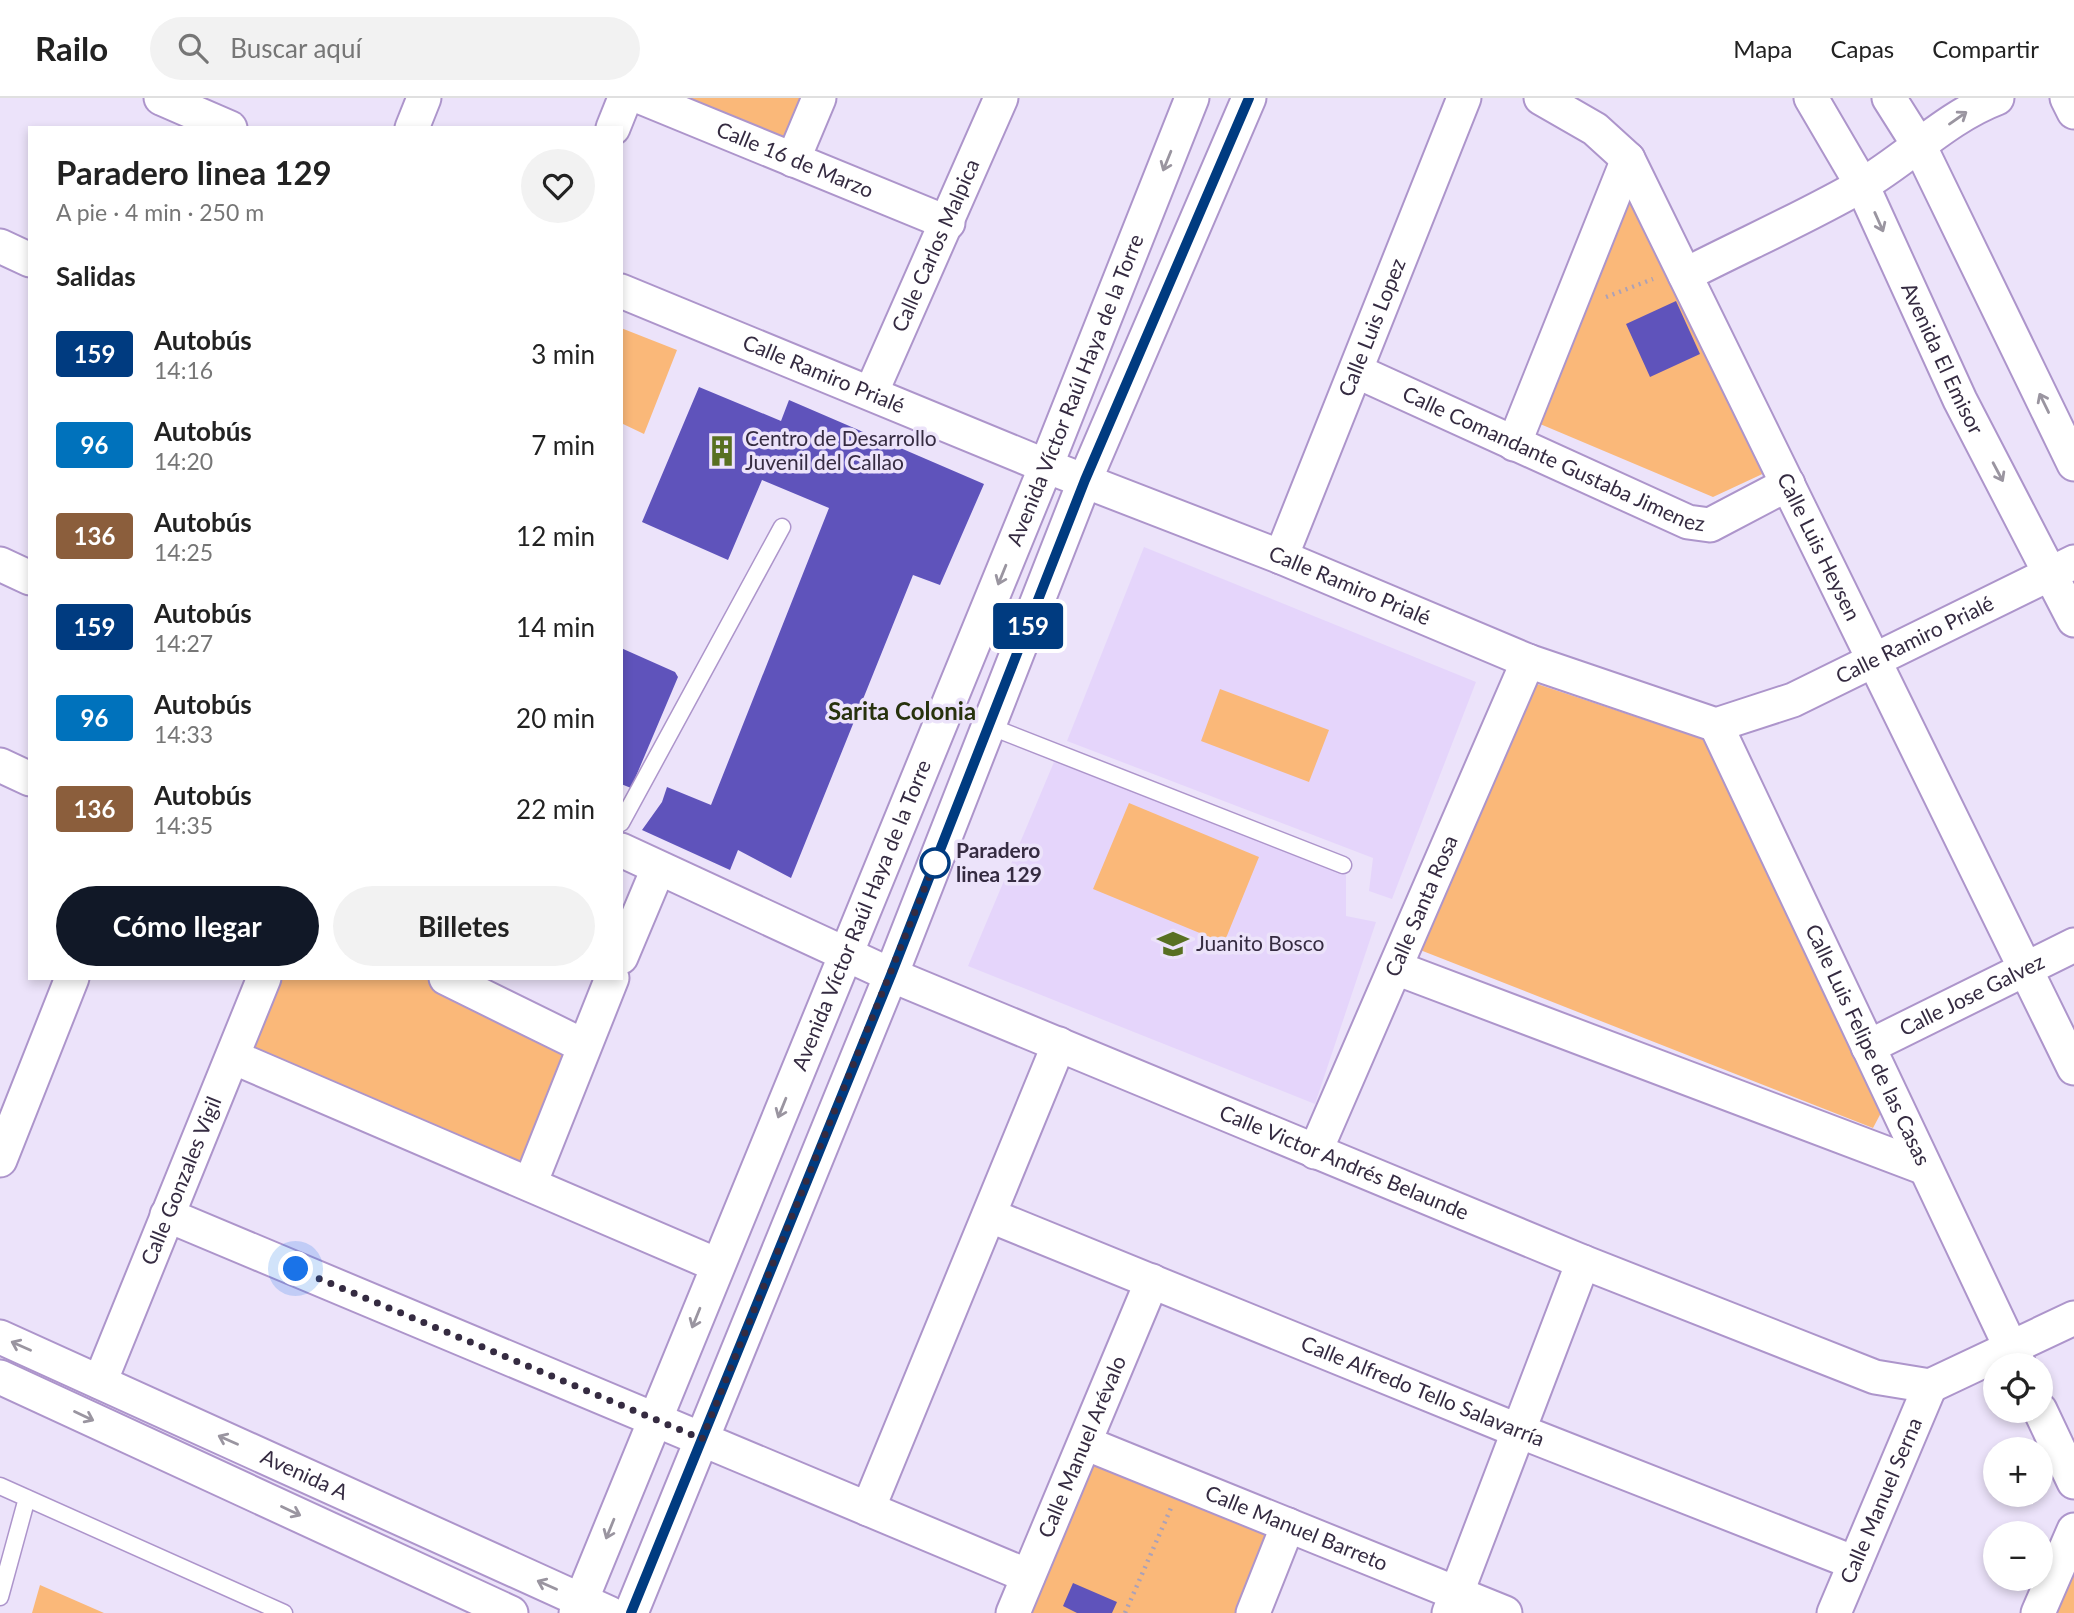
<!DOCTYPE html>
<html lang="es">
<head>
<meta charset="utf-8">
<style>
  body { margin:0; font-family:Lato,sans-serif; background:#f2f2f2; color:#222; height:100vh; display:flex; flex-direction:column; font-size:26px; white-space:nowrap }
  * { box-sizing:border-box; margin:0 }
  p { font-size:23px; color:#767676 }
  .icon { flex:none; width:38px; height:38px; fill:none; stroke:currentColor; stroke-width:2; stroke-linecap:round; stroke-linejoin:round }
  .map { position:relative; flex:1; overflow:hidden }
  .side { position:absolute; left:28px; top:28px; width:595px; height:854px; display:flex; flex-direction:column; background:#fff; border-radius:0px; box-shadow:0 4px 10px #0003 }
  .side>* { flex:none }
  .badge { padding:0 14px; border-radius:5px; font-size:24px; line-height:46px }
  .controls { position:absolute; left:1983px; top:1255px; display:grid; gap:14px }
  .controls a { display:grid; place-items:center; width:70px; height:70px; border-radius:50%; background:#fff; box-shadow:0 4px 10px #0003; font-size:35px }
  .you { position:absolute; width:35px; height:35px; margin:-18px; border:5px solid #fff; border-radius:50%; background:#1a73e8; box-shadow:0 0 0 10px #1a73e833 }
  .map>.badge { position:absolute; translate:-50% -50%; box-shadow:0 0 0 4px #fff }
  h2 { padding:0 28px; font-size:26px; line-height:63px }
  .round { display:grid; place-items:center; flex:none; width:74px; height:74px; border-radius:37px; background:#f2f2f2 }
  .summary { display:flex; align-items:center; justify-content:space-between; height:119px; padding:0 28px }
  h1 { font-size:33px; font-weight:700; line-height:52px }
  .action { display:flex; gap:14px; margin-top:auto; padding:14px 28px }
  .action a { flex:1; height:80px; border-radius:42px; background:#111827; color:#fff; font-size:28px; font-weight:700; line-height:80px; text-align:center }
  .action a+a { background:#f2f2f2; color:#222 }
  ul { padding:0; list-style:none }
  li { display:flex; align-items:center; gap:21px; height:91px; padding:0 28px }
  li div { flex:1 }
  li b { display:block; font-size:26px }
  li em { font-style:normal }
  li .badge { min-width:77px; font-weight:700; text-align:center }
  header { display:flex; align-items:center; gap:42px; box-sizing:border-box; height:98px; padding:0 35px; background:#fff; border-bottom:2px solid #e0e0e0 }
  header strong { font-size:33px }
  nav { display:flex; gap:38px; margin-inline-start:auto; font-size:24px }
  .search { width:490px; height:63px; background:#f2f2f2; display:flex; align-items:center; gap:18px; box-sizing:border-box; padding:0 24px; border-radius:38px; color:#767676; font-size:26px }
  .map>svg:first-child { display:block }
  .built { fill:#e5d5fb }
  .green { fill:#fab879 }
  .building { fill:#5f53bb }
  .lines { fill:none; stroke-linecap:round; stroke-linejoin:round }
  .service-casing { stroke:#ad95cb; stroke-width:19 }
  .minor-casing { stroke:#ad95cb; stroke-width:37 }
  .path { stroke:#aba1b8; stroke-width:4.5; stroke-dasharray:2 5; stroke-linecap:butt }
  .service { stroke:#fff; stroke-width:16 }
  .minor { stroke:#fff; stroke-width:33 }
  .oneway { stroke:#9a95a0 }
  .line-casing { stroke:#fff; stroke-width:16 }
  .line { stroke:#003b80; stroke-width:10 }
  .walk { stroke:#352b41; stroke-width:7; stroke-dasharray:0 12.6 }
  .stop-dot { fill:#fff; stroke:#003b80; stroke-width:3.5 }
  .labels { text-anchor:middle; stroke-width:7; stroke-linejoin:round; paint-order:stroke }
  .street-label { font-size:21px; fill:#352b41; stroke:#ece3fa }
  .poi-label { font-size:21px; fill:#352b41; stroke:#ece3fa; text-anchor:start }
  .stop-label { font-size:21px; font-weight:bold; fill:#352b41; stroke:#ece3fa; text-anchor:start }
  .quarter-label { font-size:24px; font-weight:bold; fill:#27320d; stroke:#ece3fa }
</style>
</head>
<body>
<header>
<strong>Railo</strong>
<div class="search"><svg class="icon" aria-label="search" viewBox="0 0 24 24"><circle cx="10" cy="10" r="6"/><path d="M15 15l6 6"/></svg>Buscar aquí</div>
<nav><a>Mapa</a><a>Capas</a><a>Compartir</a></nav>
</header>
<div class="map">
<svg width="2074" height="1515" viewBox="0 0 2074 1515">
  <rect width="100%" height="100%" fill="#ece3fa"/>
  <!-- built -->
  <path class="built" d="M 1144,449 L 1476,584 L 1392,801 L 1369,793 L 1373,760 L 1067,643 Z
    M 1054,664 L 1346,774 L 1346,818 L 1376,824 L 1315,1006 L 968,868 Z"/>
  <!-- green -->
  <path class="green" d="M 684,0 L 804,0 L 788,40 Z
    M 1635,96 L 1771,372 L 1713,399 L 1533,323 L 1623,99 Z
    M 621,230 L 677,252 L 644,336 L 621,325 Z
    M 1525,582 L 1706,642 L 1882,1013 L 1873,1030 L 1415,850 Z
    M 1220,591 L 1329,632 L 1309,684 L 1201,643 Z
    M 1129,705 L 1259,759 L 1224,845 L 1093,791 Z
    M 277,880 L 423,880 L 565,947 L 568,951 L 524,1063 L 513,1066 L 252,956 Z
    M 1090,1357 L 1279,1433 L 1246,1515 L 1026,1515 Z
    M 2074,1462 L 2074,1515 L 2051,1515 Z
    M 40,1487 L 104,1515 L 32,1515 Z"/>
  <!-- building -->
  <path class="building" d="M 1676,203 L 1700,256 L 1650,279 L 1626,226 Z
    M 699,289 L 781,323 L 789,302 L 984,386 L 940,487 L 913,477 L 791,780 L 738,752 L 730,772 L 642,732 L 662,704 L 667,689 L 711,707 L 829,410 L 762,382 L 728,462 L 642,424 Z
    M 621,550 L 675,574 L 678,579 L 631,690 L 621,686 Z
    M 1073,1485 L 1117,1504 L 1112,1515 L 1077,1515 L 1063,1508 Z"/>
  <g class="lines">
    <defs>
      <path id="service" d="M 989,628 L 1343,767
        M 621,725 L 782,429
        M 0,1388 L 284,1515
        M 0,1499 L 27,1400"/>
      <g id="minor">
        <path d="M 161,0 L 230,30"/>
        <path id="s1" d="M 643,0 L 948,125"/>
        <path id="s2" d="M 1541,0 L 1595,31 L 1628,61 L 2074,970"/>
        <path id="s3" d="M 1811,0 L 1862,87 L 1960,302 L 2074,522"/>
        <path d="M 1889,0 L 1920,49 L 2074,366"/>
        <path d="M 2067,0 L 2074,14"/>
        <path d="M 412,30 L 424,0"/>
        <path d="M 613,30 L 625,0"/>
        <path d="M 793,62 L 819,0"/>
        <path d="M 0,148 L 30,162"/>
        <path d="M 1685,177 C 1743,147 1805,120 1862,87 C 1908,60 1947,19 1997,0"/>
        <path id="s4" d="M 621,193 L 1046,368 L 1281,459 L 1528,563 L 1716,627 L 1793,602 L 2074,464"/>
        <path id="s5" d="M 1356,273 L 1688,424 L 1710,427 L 1788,386"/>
        <path id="s6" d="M 871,295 L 1001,0"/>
        <path d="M 1514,346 L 1628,61"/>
        <path id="s7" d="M 1281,459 L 1464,0"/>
        <path d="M 0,466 L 30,480"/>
        <path id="s8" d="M 1716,627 L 2019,1267"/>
        <path d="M 0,667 L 30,681"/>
        <path id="s9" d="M 621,752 L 891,877 L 1583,1164 L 1875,1279 L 1930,1288 L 2074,1220"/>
        <path d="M 621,859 L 658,771"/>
        <path d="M 1396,870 L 1925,1070"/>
        <path d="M 446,880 L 584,948"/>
        <path id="s10" d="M 1868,949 L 2074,847"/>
        <path d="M 233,959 L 717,1167"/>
        <path id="s11" d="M 1315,1054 L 1528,563"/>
        <path d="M 0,1062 L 72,880"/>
        <path d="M 530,1086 L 612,880"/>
        <path d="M 167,1117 L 1028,1478"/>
        <path id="s12" d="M 991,1118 L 1519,1333 L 1855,1465"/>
        <path id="s13" d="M 0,1239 L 609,1515"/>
        <path d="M 0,1279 L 511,1515"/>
        <path id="s14" d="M 100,1284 L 264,880"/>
        <path d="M 2040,1312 L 2074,1384"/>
        <path id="s15" d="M 1085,1345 L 1505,1515"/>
        <path d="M 868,1411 L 1059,946"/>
        <path id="s16" d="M 576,1515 L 1046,368 L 1192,0"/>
        <path d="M 631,1515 L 891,877 L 1085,382 L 1249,0"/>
        <path id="s17" d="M 1013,1515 L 1152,1183"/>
        <path d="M 1253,1515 L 1288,1427"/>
        <path d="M 1449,1515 L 1583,1164"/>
        <path id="s18" d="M 1834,1515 L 1930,1288"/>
        <path d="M 2038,1515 L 2074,1432"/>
      </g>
    </defs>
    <!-- service casing -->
    <use href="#service" class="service-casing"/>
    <!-- minor casing -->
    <use href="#minor" class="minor-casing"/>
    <!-- path -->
    <path class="path" d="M 1606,199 L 1653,181
      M 1125,1515 L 1171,1410"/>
    <!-- service -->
    <use href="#service" class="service"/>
    <!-- minor -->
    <use href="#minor" class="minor"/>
  </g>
  <!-- one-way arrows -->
  <defs><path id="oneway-shaft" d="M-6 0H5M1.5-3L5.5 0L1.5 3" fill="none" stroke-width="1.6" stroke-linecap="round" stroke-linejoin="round" transform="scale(1.75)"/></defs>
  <g class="oneway">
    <use href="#oneway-shaft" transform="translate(1958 20) rotate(-35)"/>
    <use href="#oneway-shaft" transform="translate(1167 63) rotate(112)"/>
    <use href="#oneway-shaft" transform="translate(1879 124) rotate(66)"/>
    <use href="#oneway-shaft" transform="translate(2044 305) rotate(-116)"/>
    <use href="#oneway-shaft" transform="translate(1998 374) rotate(62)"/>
    <use href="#oneway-shaft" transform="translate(1002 477) rotate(112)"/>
    <use href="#oneway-shaft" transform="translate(782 1010) rotate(112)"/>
    <use href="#oneway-shaft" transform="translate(696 1220) rotate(112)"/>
    <use href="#oneway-shaft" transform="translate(21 1248) rotate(-156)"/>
    <use href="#oneway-shaft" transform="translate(84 1318) rotate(25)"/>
    <use href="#oneway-shaft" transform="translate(228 1342) rotate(-156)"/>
    <use href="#oneway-shaft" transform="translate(291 1413) rotate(25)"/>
    <use href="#oneway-shaft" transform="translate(610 1431) rotate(112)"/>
    <use href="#oneway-shaft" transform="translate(547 1487) rotate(-156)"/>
  </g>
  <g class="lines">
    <defs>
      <path id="line" d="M 631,1515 L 891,877 L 1085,382 L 1249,0"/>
    </defs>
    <!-- line casing -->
    <use href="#line" class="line-casing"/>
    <!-- line -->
    <use href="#line" class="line"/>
    <!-- walk -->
    <path class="walk" d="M 296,1171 L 702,1341 L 940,752 L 935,765"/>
  </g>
  <!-- icons -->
  <defs>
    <symbol id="building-bare" viewBox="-9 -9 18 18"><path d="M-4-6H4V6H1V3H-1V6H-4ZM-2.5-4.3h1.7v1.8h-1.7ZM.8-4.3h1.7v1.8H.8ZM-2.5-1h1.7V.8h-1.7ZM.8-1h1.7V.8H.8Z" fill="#587021" stroke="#ece3fa" stroke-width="2.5" paint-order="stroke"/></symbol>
    <symbol id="school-bare" viewBox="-9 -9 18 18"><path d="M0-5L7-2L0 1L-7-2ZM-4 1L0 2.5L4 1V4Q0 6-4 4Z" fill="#587021" stroke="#ece3fa" stroke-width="2.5" paint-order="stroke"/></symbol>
  </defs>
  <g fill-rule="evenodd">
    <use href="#building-bare" x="700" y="331" width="44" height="44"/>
    <use href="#school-bare" x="1151" y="824" width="44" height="44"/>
  </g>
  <!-- markers -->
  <circle class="stop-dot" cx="935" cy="765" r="14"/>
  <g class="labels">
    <!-- street labels -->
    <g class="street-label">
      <text dy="7" stroke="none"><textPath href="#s1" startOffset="164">Calle 16 de Marzo</textPath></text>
      <text dy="7" stroke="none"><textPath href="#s6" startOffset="161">Calle Carlos Malpica</textPath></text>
      <text dy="7" stroke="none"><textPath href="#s7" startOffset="247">Calle Luis Lopez</textPath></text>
      <text dy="7" stroke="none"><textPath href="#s3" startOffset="292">Avenida El Emisor</textPath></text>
      <text dy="7" stroke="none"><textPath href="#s4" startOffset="219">Calle Ramiro Prialé</textPath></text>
      <text dy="7" stroke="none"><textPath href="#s16" startOffset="1321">Avenida Víctor Raúl Haya de la Torre</textPath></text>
      <text dy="7" stroke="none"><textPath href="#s5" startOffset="217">Calle Comandante Gustaba Jimenez</textPath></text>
      <text dy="7" stroke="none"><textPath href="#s2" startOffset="539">Calle Luis Heysen</textPath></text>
      <text dy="7" stroke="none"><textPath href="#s4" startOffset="786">Calle Ramiro Prialé</textPath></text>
      <text dy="7" stroke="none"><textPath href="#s4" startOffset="1395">Calle Ramiro Prialé</textPath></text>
      <text dy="7" stroke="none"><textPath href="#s11" startOffset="268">Calle Santa Rosa</textPath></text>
      <text dy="7" stroke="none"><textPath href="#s16" startOffset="754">Avenida Víctor Raúl Haya de la Torre</textPath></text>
      <text dy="7" stroke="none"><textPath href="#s10" startOffset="116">Calle Jose Galvez</textPath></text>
      <text dy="7" stroke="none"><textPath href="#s8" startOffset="354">Calle Luis Felipe de las Casas</textPath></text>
      <text dy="7" stroke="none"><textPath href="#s9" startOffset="788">Calle Victor Andrés Belaunde</textPath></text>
      <text dy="7" stroke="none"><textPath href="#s14" startOffset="217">Calle Gonzales Vigil</textPath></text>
      <text dy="7" stroke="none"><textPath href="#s12" startOffset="466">Calle Alfredo Tello Salavarría</textPath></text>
      <text dy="7" stroke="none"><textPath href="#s17" startOffset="180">Calle Manuel Arévalo</textPath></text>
      <text dy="7" stroke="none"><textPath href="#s13" startOffset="334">Avenida A</textPath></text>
      <text dy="7" stroke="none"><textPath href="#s18" startOffset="122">Calle Manuel Serna</textPath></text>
      <text dy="7" stroke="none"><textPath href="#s15" startOffset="228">Calle Manuel Barreto</textPath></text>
    </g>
    <!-- poi labels -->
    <g class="poi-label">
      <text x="745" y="348">Centro de Desarrollo<tspan x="745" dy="24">Juvenil del Callao</tspan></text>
      <text x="1196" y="853">Juanito Bosco</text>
    </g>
    <!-- stop labels -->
    <g class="stop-label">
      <text x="956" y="760">Paradero<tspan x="956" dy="24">linea 129</tspan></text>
    </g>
    <!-- quarter labels -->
    <g class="quarter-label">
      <text x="902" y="622">Sarita Colonia</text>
    </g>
  </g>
</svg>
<div class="controls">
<a><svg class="icon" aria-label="locate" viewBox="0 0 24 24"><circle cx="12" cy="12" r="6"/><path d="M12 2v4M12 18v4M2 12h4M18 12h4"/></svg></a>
<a>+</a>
<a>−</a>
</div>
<div class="you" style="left:296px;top:1171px"></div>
<b class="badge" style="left:1028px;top:528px;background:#003b80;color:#fff">159</b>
<section class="side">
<div class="summary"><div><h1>Paradero linea 129</h1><p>A pie · 4 min · 250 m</p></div><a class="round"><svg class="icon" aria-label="heart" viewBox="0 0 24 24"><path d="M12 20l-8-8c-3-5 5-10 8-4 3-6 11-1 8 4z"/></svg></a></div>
<h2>Salidas</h2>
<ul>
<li><span class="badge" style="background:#003b80;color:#fff">159</span><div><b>Autobús</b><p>14:16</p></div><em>3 min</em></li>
<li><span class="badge" style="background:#0072bc;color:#fff">96</span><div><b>Autobús</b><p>14:20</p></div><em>7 min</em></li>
<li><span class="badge" style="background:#8b5e3c;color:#fff">136</span><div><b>Autobús</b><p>14:25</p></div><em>12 min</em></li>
<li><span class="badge" style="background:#003b80;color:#fff">159</span><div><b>Autobús</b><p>14:27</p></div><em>14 min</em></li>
<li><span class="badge" style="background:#0072bc;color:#fff">96</span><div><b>Autobús</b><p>14:33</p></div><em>20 min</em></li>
<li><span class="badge" style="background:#8b5e3c;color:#fff">136</span><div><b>Autobús</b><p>14:35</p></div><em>22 min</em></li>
</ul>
<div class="action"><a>Cómo llegar</a><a>Billetes</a></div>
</section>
</div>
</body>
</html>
